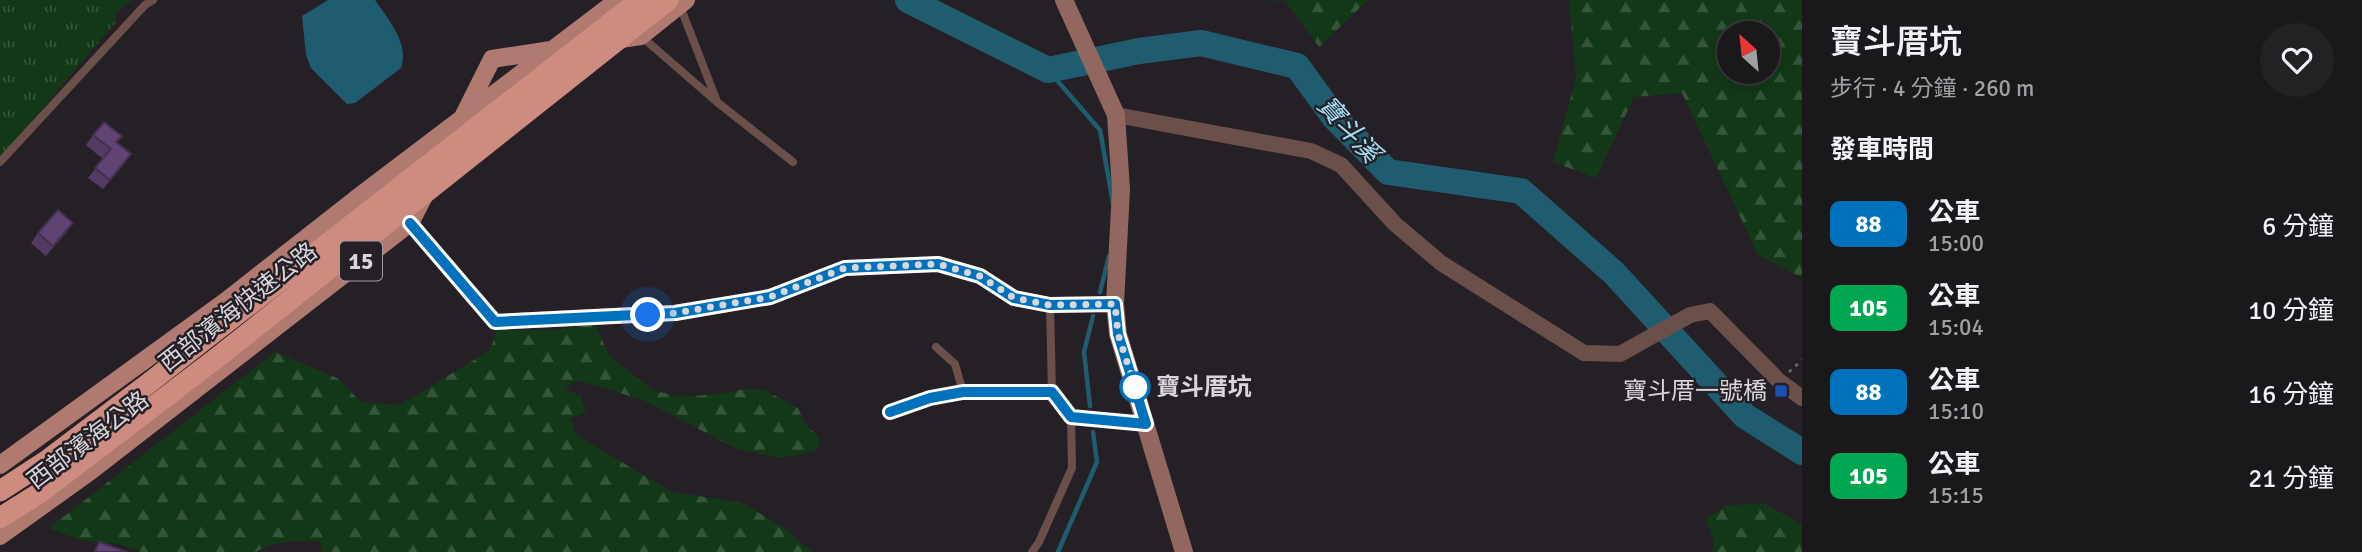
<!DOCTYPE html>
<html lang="zh-TW">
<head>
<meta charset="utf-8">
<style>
  body { margin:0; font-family:Signika,"Noto Sans TC",sans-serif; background:#242125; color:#f1f3f6; height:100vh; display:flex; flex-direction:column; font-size:26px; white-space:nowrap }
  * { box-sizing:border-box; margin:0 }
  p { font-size:23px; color:#a0a0a3 }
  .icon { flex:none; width:38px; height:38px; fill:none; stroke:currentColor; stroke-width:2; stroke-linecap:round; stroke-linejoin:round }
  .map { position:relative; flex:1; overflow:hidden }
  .side { display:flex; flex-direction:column; background:#1b181c; width:560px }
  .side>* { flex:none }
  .badge { padding:0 14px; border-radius:10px; font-size:24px; line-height:46px }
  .needle { width:46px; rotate:333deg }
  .fabs { position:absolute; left:1717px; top:21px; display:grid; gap:14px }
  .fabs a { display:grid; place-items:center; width:63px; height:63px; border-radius:50%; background:#1b181c; box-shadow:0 4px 18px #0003,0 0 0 2px #39373b; font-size:35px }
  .you { position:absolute; width:35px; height:35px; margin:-18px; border:5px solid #fff; border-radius:50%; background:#1a73e8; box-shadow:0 0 0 10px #1a73e833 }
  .map>.badge { position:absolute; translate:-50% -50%; box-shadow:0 0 0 4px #fff }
  h2 { padding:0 28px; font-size:26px; line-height:63px }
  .round { display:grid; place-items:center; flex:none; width:74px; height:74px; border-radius:37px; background:#242125 }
  .summary { display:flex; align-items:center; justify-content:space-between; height:119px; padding:0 28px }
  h1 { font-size:33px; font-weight:600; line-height:52px }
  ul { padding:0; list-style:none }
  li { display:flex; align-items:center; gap:21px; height:84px; padding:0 28px }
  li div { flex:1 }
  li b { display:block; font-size:26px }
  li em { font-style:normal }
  li .badge { min-width:77px; font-weight:700; text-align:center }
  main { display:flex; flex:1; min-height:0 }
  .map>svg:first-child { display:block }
  .grass { fill:url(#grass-tufts) }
  .forest { fill:url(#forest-firs); fill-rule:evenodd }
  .water { fill:#205c6f }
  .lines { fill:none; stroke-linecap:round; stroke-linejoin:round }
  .stream { stroke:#205c6f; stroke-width:4.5 }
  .river { stroke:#205c6f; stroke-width:26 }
  .path { stroke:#6b676d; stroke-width:2.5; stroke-dasharray:3.5 5; stroke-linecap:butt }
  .lane { stroke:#6a4f4a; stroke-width:8 }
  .street { stroke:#6a4f4a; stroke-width:16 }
  .secondary { stroke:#92675f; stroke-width:18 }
  .primary { stroke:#b17a70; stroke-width:18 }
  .highway { stroke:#ce8b7f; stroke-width:21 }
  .wall { fill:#533a63 }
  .shaded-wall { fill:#442f50 }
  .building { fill:#614373; stroke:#442f50; stroke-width:2 }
  .line-casing { stroke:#fff; stroke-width:16 }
  .line { stroke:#0072bc; stroke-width:10 }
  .walk { stroke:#d8d6da; stroke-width:7; stroke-dasharray:0 12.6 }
  .stop-dot { fill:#fff; stroke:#0072bc; stroke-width:3.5 }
  .transit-dot { fill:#1a4fb4; stroke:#242026; stroke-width:2.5 }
  .labels { text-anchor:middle; stroke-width:5; stroke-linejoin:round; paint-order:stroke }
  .shield { fill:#242026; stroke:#a29fa4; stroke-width:2 }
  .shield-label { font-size:23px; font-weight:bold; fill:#d8d6da }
  .street-label { font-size:24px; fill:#d8d6da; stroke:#242026 }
  .stop-label { font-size:24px; font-weight:bold; fill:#d8d6da; stroke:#242026; text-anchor:start }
  .poi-label { font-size:24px; fill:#d8d6da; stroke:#242026; text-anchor:end }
  .water-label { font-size:26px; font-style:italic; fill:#a4e0f6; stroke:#242026 }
</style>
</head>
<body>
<main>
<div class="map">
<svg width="1802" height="552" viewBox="0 0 1802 552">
  <defs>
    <pattern id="grass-tufts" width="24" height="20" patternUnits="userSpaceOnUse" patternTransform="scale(1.75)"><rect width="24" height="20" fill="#133817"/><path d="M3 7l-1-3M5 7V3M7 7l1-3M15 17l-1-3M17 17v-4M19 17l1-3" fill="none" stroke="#355438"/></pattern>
    <pattern id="forest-firs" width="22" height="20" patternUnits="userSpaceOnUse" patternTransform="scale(1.75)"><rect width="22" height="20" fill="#133817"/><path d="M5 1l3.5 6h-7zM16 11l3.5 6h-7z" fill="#355438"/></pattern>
  </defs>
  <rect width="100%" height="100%" fill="#242026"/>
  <!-- grass -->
  <path class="grass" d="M 0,0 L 132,0 L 116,13 L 116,22 L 0,158 Z"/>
  <!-- forest -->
  <path class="forest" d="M 1256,0 L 1368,0 L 1319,47 L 1285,1 Z
    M 1569,0 L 1802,0 L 1802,278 L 1758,255 L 1682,93 L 1634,97 L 1596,178 L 1553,162 L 1576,78 ZM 1729,33 L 1768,33 L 1768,72 L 1729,72 Z
    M 595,324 L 609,355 L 652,390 L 680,397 L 718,394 L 746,389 L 765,390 L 798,408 L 805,424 L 818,436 L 820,445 L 815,451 L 781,458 L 737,449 L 643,400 L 577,380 L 564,390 L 580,395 L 586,411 L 570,419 L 576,435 L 672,492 L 743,503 L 788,531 L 812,552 L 322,552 L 318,541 C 296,541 275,540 256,552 L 142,552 L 118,544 L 84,541 L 49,528 L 275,352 L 337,378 L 361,402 L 400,405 L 490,350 L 497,330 L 553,330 Z
    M 1766,504 L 1802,525 L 1802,552 L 1712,552 L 1714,543 L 1706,519 L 1728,505 Z"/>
  <!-- water -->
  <path class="water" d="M 328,0 L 375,0 C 388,19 410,44 401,68 L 355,103 L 347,104 L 311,68 L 306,55 L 302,16 Z"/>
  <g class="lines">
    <!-- stream -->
    <path class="stream" d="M 1048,70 L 1100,130 L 1113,203
      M 1100,292 L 1109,256
      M 1090,406 L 1084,352 L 1093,316
      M 1058,552 L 1097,462 L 1093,432"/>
    <!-- river -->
    <path class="river" d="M 908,0 L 1048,70 L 1139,51 L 1201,43 L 1297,66 L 1335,118 L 1388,172 L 1521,191 L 1614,273 L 1745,416 L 1802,452"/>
    <!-- path -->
    <path class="path" d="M 1789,372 L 1802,360"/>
    <!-- lane -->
    <path class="lane" d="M 680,6 L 716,99
      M 642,37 L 717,102 L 793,162
      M 0,162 L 145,5 L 153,0
      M 1050,305 L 1052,392 L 1071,417 L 1146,424
      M 936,347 L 955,364 L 963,392 L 1052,392
      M 890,412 L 930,398 L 963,392
      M 1032,552 L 1039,542 L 1072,468 L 1071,417"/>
    <!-- street -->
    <path class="street" d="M 1116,115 L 1311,151 L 1341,165 L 1395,224 L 1441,263 L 1584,353 L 1620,354 L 1690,315 L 1710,311 L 1779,381 L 1802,398
      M 410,223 L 495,322 L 675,313 L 770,297 L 845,268 L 938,264 L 980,276 L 1014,298 L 1050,305 L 1115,304"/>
    <!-- secondary -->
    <path class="secondary" d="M 1064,0 L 1116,115 L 1121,189 L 1115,304 L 1118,334 L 1184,552"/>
    <!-- primary -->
    <path class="primary" d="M 614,40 L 641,36 L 686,0
      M 447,149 L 492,59 L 583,45
      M 0,465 L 226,301 L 361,195 L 618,0
      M 0,536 L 92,470 L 410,223 L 424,196"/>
    <!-- highway -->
    <path class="highway" d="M 0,491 L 46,461 L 149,383 L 640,0
      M 0,518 L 41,492 L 218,357 L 668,0"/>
  </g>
  <!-- wall -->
  <path class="wall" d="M 93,135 L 117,143 L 124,164 L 103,189 L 88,178 L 103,159 L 86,145 Z
    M 38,233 L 66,233 L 46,256 L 31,243 Z"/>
  <!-- shaded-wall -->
  <path class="shaded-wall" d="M 131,154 L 124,164 L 103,189 L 110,180 Z
    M 73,223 L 66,233 L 46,256 L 53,246 Z"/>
  <!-- building -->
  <path class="building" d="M 104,122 L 122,136 L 116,142 L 131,154 L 110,180 L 95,168 L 111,149 L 93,135 Z
    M 58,210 L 73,223 L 53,246 L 38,233 Z
    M 99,542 L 127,552 L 95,552 Z"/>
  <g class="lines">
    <defs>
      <path id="line" d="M 410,223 L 495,322 L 675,313 L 770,297 L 845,268 L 938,264 L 980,276 L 1014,298 L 1050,305 L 1115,304 L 1118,334 L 1146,424 L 1071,417 L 1052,392 L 963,392 L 930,398 L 890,412"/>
    </defs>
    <!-- line casing -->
    <use href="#line" class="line-casing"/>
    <!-- line -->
    <use href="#line" class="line"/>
    <!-- walk -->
    <path class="walk" d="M 648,315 L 675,313 L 770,297 L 845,268 L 938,264 L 980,276 L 1014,298 L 1050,305 L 1115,304 L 1118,334 L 1135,387"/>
  </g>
  <!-- markers -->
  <circle class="stop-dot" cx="1135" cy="387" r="14"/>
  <rect class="transit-dot" x="1774" y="384" width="14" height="14" rx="3.5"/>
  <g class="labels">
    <!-- shield labels -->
    <rect class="shield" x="340" y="241.5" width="42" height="39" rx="5"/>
    <g class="shield-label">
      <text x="361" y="269">15</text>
    </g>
    <!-- street labels -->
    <g class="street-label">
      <text transform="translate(238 307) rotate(-38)" y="8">西部濱海快速公路</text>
      <text transform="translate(88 440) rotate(-37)" y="8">西部濱海公路</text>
    </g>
    <!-- stop labels -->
    <g class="stop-label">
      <text x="1156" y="395">寶斗厝坑</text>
    </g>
    <!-- poi labels -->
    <g class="poi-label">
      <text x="1767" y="399">寶斗厝一號橋</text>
    </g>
    <!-- water labels -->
    <g class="water-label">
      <text transform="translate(1349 129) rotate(48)" y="9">寶斗溪</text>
    </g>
  </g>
</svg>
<div class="fabs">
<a><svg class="needle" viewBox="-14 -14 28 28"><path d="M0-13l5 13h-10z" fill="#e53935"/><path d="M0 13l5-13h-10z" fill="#a0a0a3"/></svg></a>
</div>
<div class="you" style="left:648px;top:315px"></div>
</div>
<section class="side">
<div class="summary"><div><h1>寶斗厝坑</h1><p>步行 · 4 分鐘 · 260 m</p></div><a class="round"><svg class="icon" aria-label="heart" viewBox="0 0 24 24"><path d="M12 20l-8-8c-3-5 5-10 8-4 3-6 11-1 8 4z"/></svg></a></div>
<h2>發車時間</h2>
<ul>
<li><span class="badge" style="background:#0072bc;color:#fff">88</span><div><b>公車</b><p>15:00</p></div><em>6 分鐘</em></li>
<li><span class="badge" style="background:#00a651;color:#fff">105</span><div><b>公車</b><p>15:04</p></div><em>10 分鐘</em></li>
<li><span class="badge" style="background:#0072bc;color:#fff">88</span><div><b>公車</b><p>15:10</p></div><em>16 分鐘</em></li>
<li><span class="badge" style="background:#00a651;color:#fff">105</span><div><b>公車</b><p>15:15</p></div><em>21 分鐘</em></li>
</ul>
</section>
</main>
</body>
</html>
